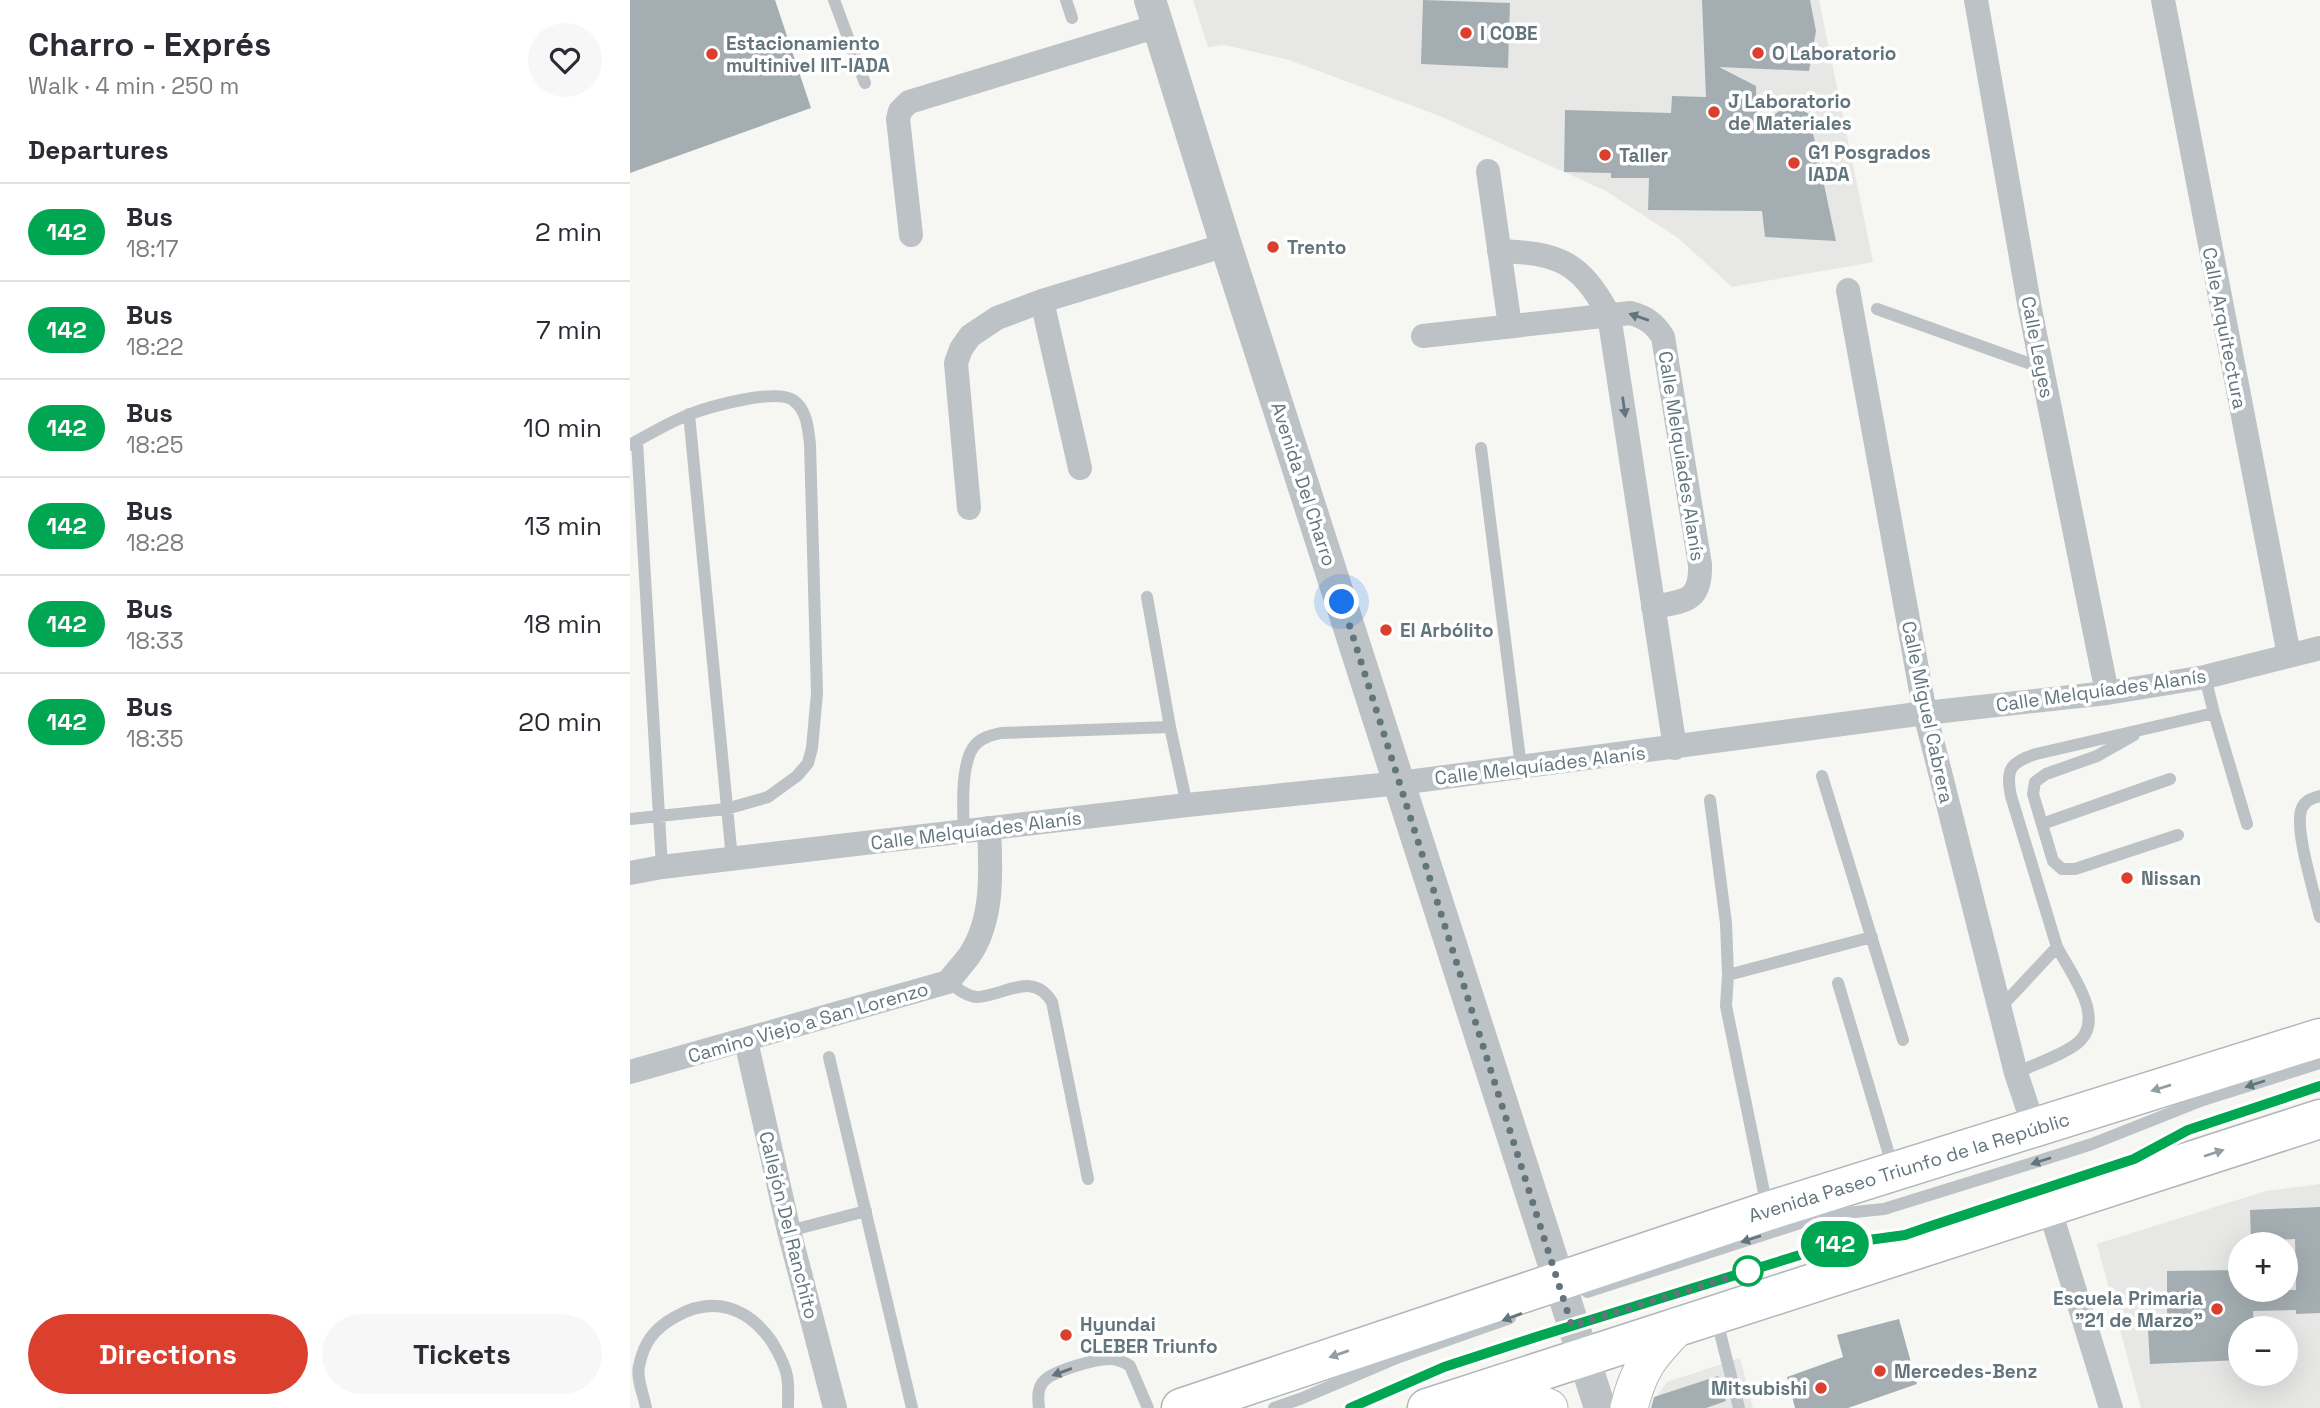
<!DOCTYPE html>
<html lang="en">
<head>
<meta charset="utf-8">
<style>
  body { margin:0; font-family:"Space Grotesk",sans-serif; background:#f7f7f7; color:#2b2b33; height:100vh; display:flex; flex-direction:column; font-size:26px; white-space:nowrap }
  * { box-sizing:border-box; margin:0 }
  p { font-size:23px; color:#7c7c81 }
  .icon { flex:none; width:38px; height:38px; fill:none; stroke:currentColor; stroke-width:2; stroke-linecap:round; stroke-linejoin:round }
  .map { position:relative; flex:1; overflow:hidden }
  .sheet { display:flex; flex-direction:column; background:#fff; width:630px }
  .sheet>* { flex:none }
  .badge { padding:0 14px; border-radius:23px; font-size:24px; line-height:46px }
  .controls { position:absolute; left:1598px; top:1232px; display:grid; gap:14px }
  .controls a { display:grid; place-items:center; width:70px; height:70px; border-radius:50%; background:#fff; box-shadow:0 7px 28px #0002; font-size:35px }
  .you { position:absolute; width:35px; height:35px; margin:-18px; border:5px solid #fff; border-radius:50%; background:#1a73e8; box-shadow:0 0 0 10px #1a73e833 }
  .map>.badge { position:absolute; translate:-50% -50%; box-shadow:0 0 0 4px #fff }
  h2 { padding:0 28px; font-size:26px; line-height:63px }
  .round { display:grid; place-items:center; flex:none; width:74px; height:74px; border-radius:37px; background:#f7f7f7 }
  .headline { display:flex; align-items:center; justify-content:space-between; height:119px; padding:0 28px }
  h1 { font-size:33px; font-weight:700; line-height:52px }
  .action { display:flex; gap:14px; margin-top:auto; padding:14px 28px }
  .action a { flex:1; height:80px; border-radius:42px; background:#db3f2d; color:#fff; font-size:28px; font-weight:700; line-height:80px; text-align:center }
  .action a+a { background:#f7f7f7; color:#2b2b33 }
  ul { padding:0; list-style:none }
  li { display:flex; align-items:center; gap:21px; height:98px; padding:0 28px; border-top:2px solid #e1e1e2 }
  li div { flex:1 }
  li b { display:block; font-size:26px }
  li em { font-style:normal }
  li .badge { min-width:77px; font-weight:700; text-align:center }
  main { display:flex; flex:1; min-height:0 }
  .map>svg:first-child { display:block }
  .built { fill:#e7e7e6; fill-rule:evenodd }
  .building { fill:#a4aeb2 }
  .lines { fill:none; stroke-linecap:round; stroke-linejoin:round }
  .secondary-casing { stroke:#b1b8bb; stroke-width:39 }
  .primary-casing { stroke:#b0b6b9; stroke-width:41 }
  .service { stroke:#bcc2c5; stroke-width:12 }
  .minor { stroke:#bcc2c5; stroke-width:24 }
  .tertiary { stroke:#bcc2c5; stroke-width:32 }
  .secondary { stroke:#fff; stroke-width:37 }
  .primary { stroke:#fff; stroke-width:38 }
  .oneway { fill:#62757d }
  .oneway2 { fill:#919ea4 }
  .line-casing { stroke:#fff; stroke-width:16 }
  .line { stroke:#00a651; stroke-width:10 }
  .walk { stroke:#62757d; stroke-width:7; stroke-dasharray:0 12.6 }
  .poi-dot { fill:#db3f2d; stroke:#fff; stroke-width:2.5 }
  .stop-dot { fill:#fff; stroke:#00a651; stroke-width:3.5 }
  .labels { text-anchor:middle; stroke-width:7; stroke-linejoin:round; paint-order:stroke }
  .poi-label { font-size:19px; font-weight:bold; fill:#62757d; stroke:#fff; text-anchor:start }
  .street-label { font-size:19px; fill:#62757d; stroke:#fff }
</style>
</head>
<body>
<main>
<section class="sheet">
<div class="headline"><div><h1>Charro - Exprés</h1><p>Walk · 4 min · 250 m</p></div><a class="round"><svg class="icon" aria-label="heart" viewBox="0 0 24 24"><path d="M12 20l-8-8c-3-5 5-10 8-4 3-6 11-1 8 4z"/></svg></a></div>
<h2>Departures</h2>
<ul>
<li><span class="badge" style="background:#00a651;color:#fff">142</span><div><b>Bus</b><p>18:17</p></div><em>2 min</em></li>
<li><span class="badge" style="background:#00a651;color:#fff">142</span><div><b>Bus</b><p>18:22</p></div><em>7 min</em></li>
<li><span class="badge" style="background:#00a651;color:#fff">142</span><div><b>Bus</b><p>18:25</p></div><em>10 min</em></li>
<li><span class="badge" style="background:#00a651;color:#fff">142</span><div><b>Bus</b><p>18:28</p></div><em>13 min</em></li>
<li><span class="badge" style="background:#00a651;color:#fff">142</span><div><b>Bus</b><p>18:33</p></div><em>18 min</em></li>
<li><span class="badge" style="background:#00a651;color:#fff">142</span><div><b>Bus</b><p>18:35</p></div><em>20 min</em></li>
</ul>
<div class="action"><a>Directions</a><a>Tickets</a></div>
</section>
<div class="map">
<svg width="1690" height="1408" viewBox="0 0 1690 1408">
  <rect width="100%" height="100%" fill="#f6f6f3"/>
  <!-- built -->
  <path class="built" d="M 563,0 L 1189,0 L 1243,262 L 1102,287 L 1048,238 L 976,191 L 810,116 L 659,60 L 595,45 L 578,47 Z
    M 1690,1184 L 1690,1408 L 1511,1408 L 1467,1244 L 1636,1191 ZM 1610,1244 L 1656,1244 L 1656,1290 L 1610,1290 ZM 1610,1328 L 1656,1328 L 1656,1374 L 1610,1374 Z
    M 1110,1358 L 1123,1408 L 1022,1408 L 1026,1397 L 1037,1382 Z"/>
  <!-- building -->
  <path class="building" d="M 0,0 L 145,0 L 181,108 L 0,173 Z
    M 793,0 L 880,3 L 878,68 L 791,64 Z
    M 1072,0 L 1180,0 L 1186,31 L 1179,71 L 1089,67 L 1126,86 L 1127,125 L 1161,104 L 1179,114 L 1206,241 L 1135,237 L 1132,211 L 1018,210 L 1019,178 L 981,178 L 981,173 L 934,172 L 935,110 L 1041,113 L 1042,96 L 1076,97 Z
    M 1690,1207 L 1690,1313 L 1666,1314 L 1666,1310 L 1623,1311 L 1624,1328 L 1610,1328 L 1610,1360 L 1520,1364 L 1518,1330 L 1537,1329 L 1537,1271 L 1610,1270 L 1610,1290 L 1666,1290 L 1665,1239 L 1621,1241 L 1620,1210 Z
    M 1269,1319 L 1287,1384 L 1218,1408 L 1165,1408 L 1157,1377 L 1213,1357 L 1207,1335 Z
    M 1088,1376 L 1096,1401 L 1076,1408 L 1021,1408 L 1024,1397 Z"/>
  <g class="lines">
    <defs>
      <path id="secondary" d="M 846,1392 L 896,1398 L 919,1408
        M 999,1408 C 1009,1367 1020,1355 1048,1326"/>
      <path id="primary" d="M 551,1408 L 1138,1211 L 1690,1038
        M 797,1408 L 1690,1119"/>
    </defs>
    <!-- secondary casing -->
    <use href="#secondary" class="secondary-casing"/>
    <!-- primary casing -->
    <use href="#primary" class="primary-casing"/>
    <!-- service -->
    <path class="service" d="M 204,0 L 235,83
      M 436,0 L 442,18
      M 1247,309 L 1412,368
      M 59,414 L 102,859
      M 7,441 L 32,867
      M 0,445 C 19,434 38,423 58,415 C 78,407 145,388 163,400 C 177,410 178,428 180,444 L 187,693 L 182,748 L 178,763 L 167,776 L 138,797 L 96,809 L 0,819
      M 851,448 L 891,767
      M 517,597 L 540,727 L 557,805
      M 1575,677 L 1584,713 L 1617,824
      M 1504,735 L 1467,756 L 1416,774 L 1405,782 L 1403,794 L 1423,861 L 1432,869 L 1445,869 L 1548,835
      M 1192,776 L 1273,1040
      M 1690,796 C 1683,798 1675,800 1672,808 C 1663,826 1685,895 1690,917
      M 1080,800 L 1096,923 L 1098,975 L 1096,1006 L 1137,1207
      M 1412,824 L 1540,779
      M 334,832 C 333,810 330,760 346,744 C 353,737 362,735 371,733 L 540,727
      M 1098,975 L 1242,937
      M 318,982 C 326,987 336,997 347,997 C 374,996 403,970 422,1002 L 458,1179
      M 1208,983 L 1263,1168
      M 1370,1008 L 1427,947 L 1381,796 C 1375,769 1381,762 1406,754 L 1584,713
      M 199,1057 L 282,1408
      M 1386,1073 C 1405,1064 1428,1057 1445,1045 C 1479,1021 1441,974 1427,947
      M 1453,1176 L 1504,1159 L 1557,1130 L 1690,1086
      M 159,1231 L 236,1211
      M 957,1292 L 1195,1215 L 1254,1209 L 1396,1165 L 1462,1144 L 1573,1100 L 1690,1063
      M 1086,1317 L 1109,1408
      M 16,1408 C 14,1396 6,1378 9,1366 C 14,1342 24,1329 45,1317 C 83,1295 118,1307 142,1342 C 148,1352 155,1364 157,1376 C 159,1386 158,1398 158,1408
      M 409,1408 C 408,1399 407,1388 414,1381 C 423,1371 465,1359 479,1359 C 487,1359 493,1361 500,1366 L 518,1408
      M 644,1408 L 670,1399 L 769,1357 L 880,1318
      M 720,1408 L 814,1367 L 906,1337 L 1202,1245 L 1279,1233"/>
    <!-- minor -->
    <path class="minor" d="M 1346,0 L 1400,309 L 1477,693
      M 1533,0 L 1659,655
      M 858,171 L 880,326
      M 281,235 L 268,119 L 270,111 L 279,102 L 528,26
      M 869,251 C 928,253 950,261 979,315 L 1045,748
      M 1218,290 L 1295,713 L 1386,1073 L 1404,1127
      M 412,301 L 450,468
      M 793,336 L 1000,313 C 1016,317 1025,324 1033,337 L 1070,565 C 1071,602 1055,601 1023,607
      M 339,508 L 326,363 L 331,349 L 340,336 L 367,318 L 412,301 L 596,245
      M 0,873 L 32,867 L 557,805 L 770,783 L 1295,713 L 1477,693 L 1575,677 L 1690,648
      M 116,1041 L 159,1231 L 205,1408
      M 0,1072 L 318,982 C 325,973 332,965 339,956 C 364,920 361,870 359,828
      M 1419,1207 L 1481,1408"/>
    <!-- tertiary -->
    <path class="tertiary" d="M 520,0 L 596,245 L 970,1408"/>
    <!-- secondary -->
    <use href="#secondary" class="secondary"/>
    <!-- primary -->
    <use href="#primary" class="primary"/>
  </g>
  <!-- one-way arrows -->
  <defs><path id="oneway-solid" d="M-6-.8H1V-3.2L6.5 0L1 3.2V.8H-6Z" transform="scale(1.75)"/></defs>
  <g class="oneway">
    <use href="#oneway-solid" transform="translate(1009 317) rotate(-161)"/>
    <use href="#oneway-solid" transform="translate(994 407) rotate(82)"/>
    <use href="#oneway-solid" transform="translate(1625 1084) rotate(162)"/>
    <use href="#oneway-solid" transform="translate(1411 1161) rotate(162)"/>
    <use href="#oneway-solid" transform="translate(1121 1239) rotate(162)"/>
    <use href="#oneway-solid" transform="translate(882 1317) rotate(160)"/>
    <use href="#oneway-solid" transform="translate(432 1372) rotate(160)"/>
  </g>
  <g class="oneway2">
    <use href="#oneway-solid" transform="translate(1531 1088) rotate(163)"/>
    <use href="#oneway-solid" transform="translate(1584 1153) rotate(-18)"/>
    <use href="#oneway-solid" transform="translate(709 1354) rotate(161)"/>
  </g>
  <g class="lines">
    <defs>
      <path id="line" d="M 720,1408 L 814,1367 L 906,1337 L 1202,1245 L 1275,1235 L 1301,1226 L 1504,1159 L 1558,1130 L 1690,1086"/>
    </defs>
    <!-- line casing -->
    <use href="#line" class="line-casing"/>
    <!-- line -->
    <use href="#line" class="line"/>
    <!-- walk -->
    <path class="walk" d="M 712,602 L 942,1326 L 1122,1270 L 1118,1271"/>
  </g>
  <!-- markers -->
  <g class="poi-dot">
    <circle cx="836" cy="33" r="7"/>
    <circle cx="1128" cy="53" r="7"/>
    <circle cx="82" cy="54" r="7"/>
    <circle cx="1084" cy="112" r="7"/>
    <circle cx="975" cy="155" r="7"/>
    <circle cx="1164" cy="163" r="7"/>
    <circle cx="643" cy="247" r="7"/>
    <circle cx="756" cy="630" r="7"/>
    <circle cx="1497" cy="878" r="7"/>
    <circle cx="1587" cy="1309" r="7"/>
    <circle cx="436" cy="1335" r="7"/>
    <circle cx="1250" cy="1371" r="7"/>
    <circle cx="1191" cy="1388" r="7"/>
  </g>
  <circle class="stop-dot" cx="1118" cy="1271" r="14"/>
  <g class="labels">
    <!-- poi labels -->
    <g class="poi-label">
      <text x="850" y="40">I COBE</text>
      <text x="96" y="50">Estacionamiento<tspan x="96" dy="22">multinivel IIT-IADA</tspan></text>
      <text x="1142" y="60">O Laboratorio</text>
      <text x="1098" y="108">J Laboratorio<tspan x="1098" dy="22">de Materiales</tspan></text>
      <text x="1178" y="159">G1 Posgrados<tspan x="1178" dy="22">IADA</tspan></text>
      <text x="989" y="162">Taller</text>
      <text x="657" y="254">Trento</text>
      <text x="770" y="637">El Arbólito</text>
      <text x="1511" y="885">Nissan</text>
      <text x="1573" y="1305" text-anchor="end">Escuela Primaria<tspan x="1573" dy="22">"21 de Marzo"</tspan></text>
      <text x="450" y="1331">Hyundai<tspan x="450" dy="22">CLEBER Triunfo</tspan></text>
      <text x="1264" y="1378">Mercedes-Benz</text>
      <text x="1177" y="1395" text-anchor="end">Mitsubishi</text>
    </g>
    <!-- street labels -->
    <g class="street-label">
      <text transform="translate(1595 328) rotate(79)" y="7">Calle Arquitectura</text>
      <text transform="translate(1408 347) rotate(79)" y="7">Calle Leyes</text>
      <text transform="translate(1052 456) rotate(81)" y="7">Calle Melquiades Alanís</text>
      <text transform="translate(674 484) rotate(72)" y="7">Avenida Del Charro</text>
      <text transform="translate(1471 690) rotate(-8)" y="7">Calle Melquíades Alanís</text>
      <text transform="translate(1298 712) rotate(78)" y="7">Calle Miguel Cabrera</text>
      <text transform="translate(910 765) rotate(-7)" y="7">Calle Melquíades Alanís</text>
      <text transform="translate(346 830) rotate(-7)" y="7">Calle Melquíades Alanís</text>
      <text transform="translate(178 1022) rotate(-16)" y="7">Camino Viejo a San Lorenzo</text>
      <text transform="translate(1279 1167) rotate(-17)" y="7">Avenida Paseo Triunfo de la Repúblic</text>
      <text transform="translate(159 1225) rotate(76)" y="7">Callejón Del Ranchito</text>
    </g>
  </g>
</svg>
<div class="controls">
<a>+</a>
<a>−</a>
</div>
<div class="you" style="left:712px;top:602px"></div>
<b class="badge" style="left:1205px;top:1244px;background:#00a651;color:#fff">142</b>
</div>
</main>
</body>
</html>
